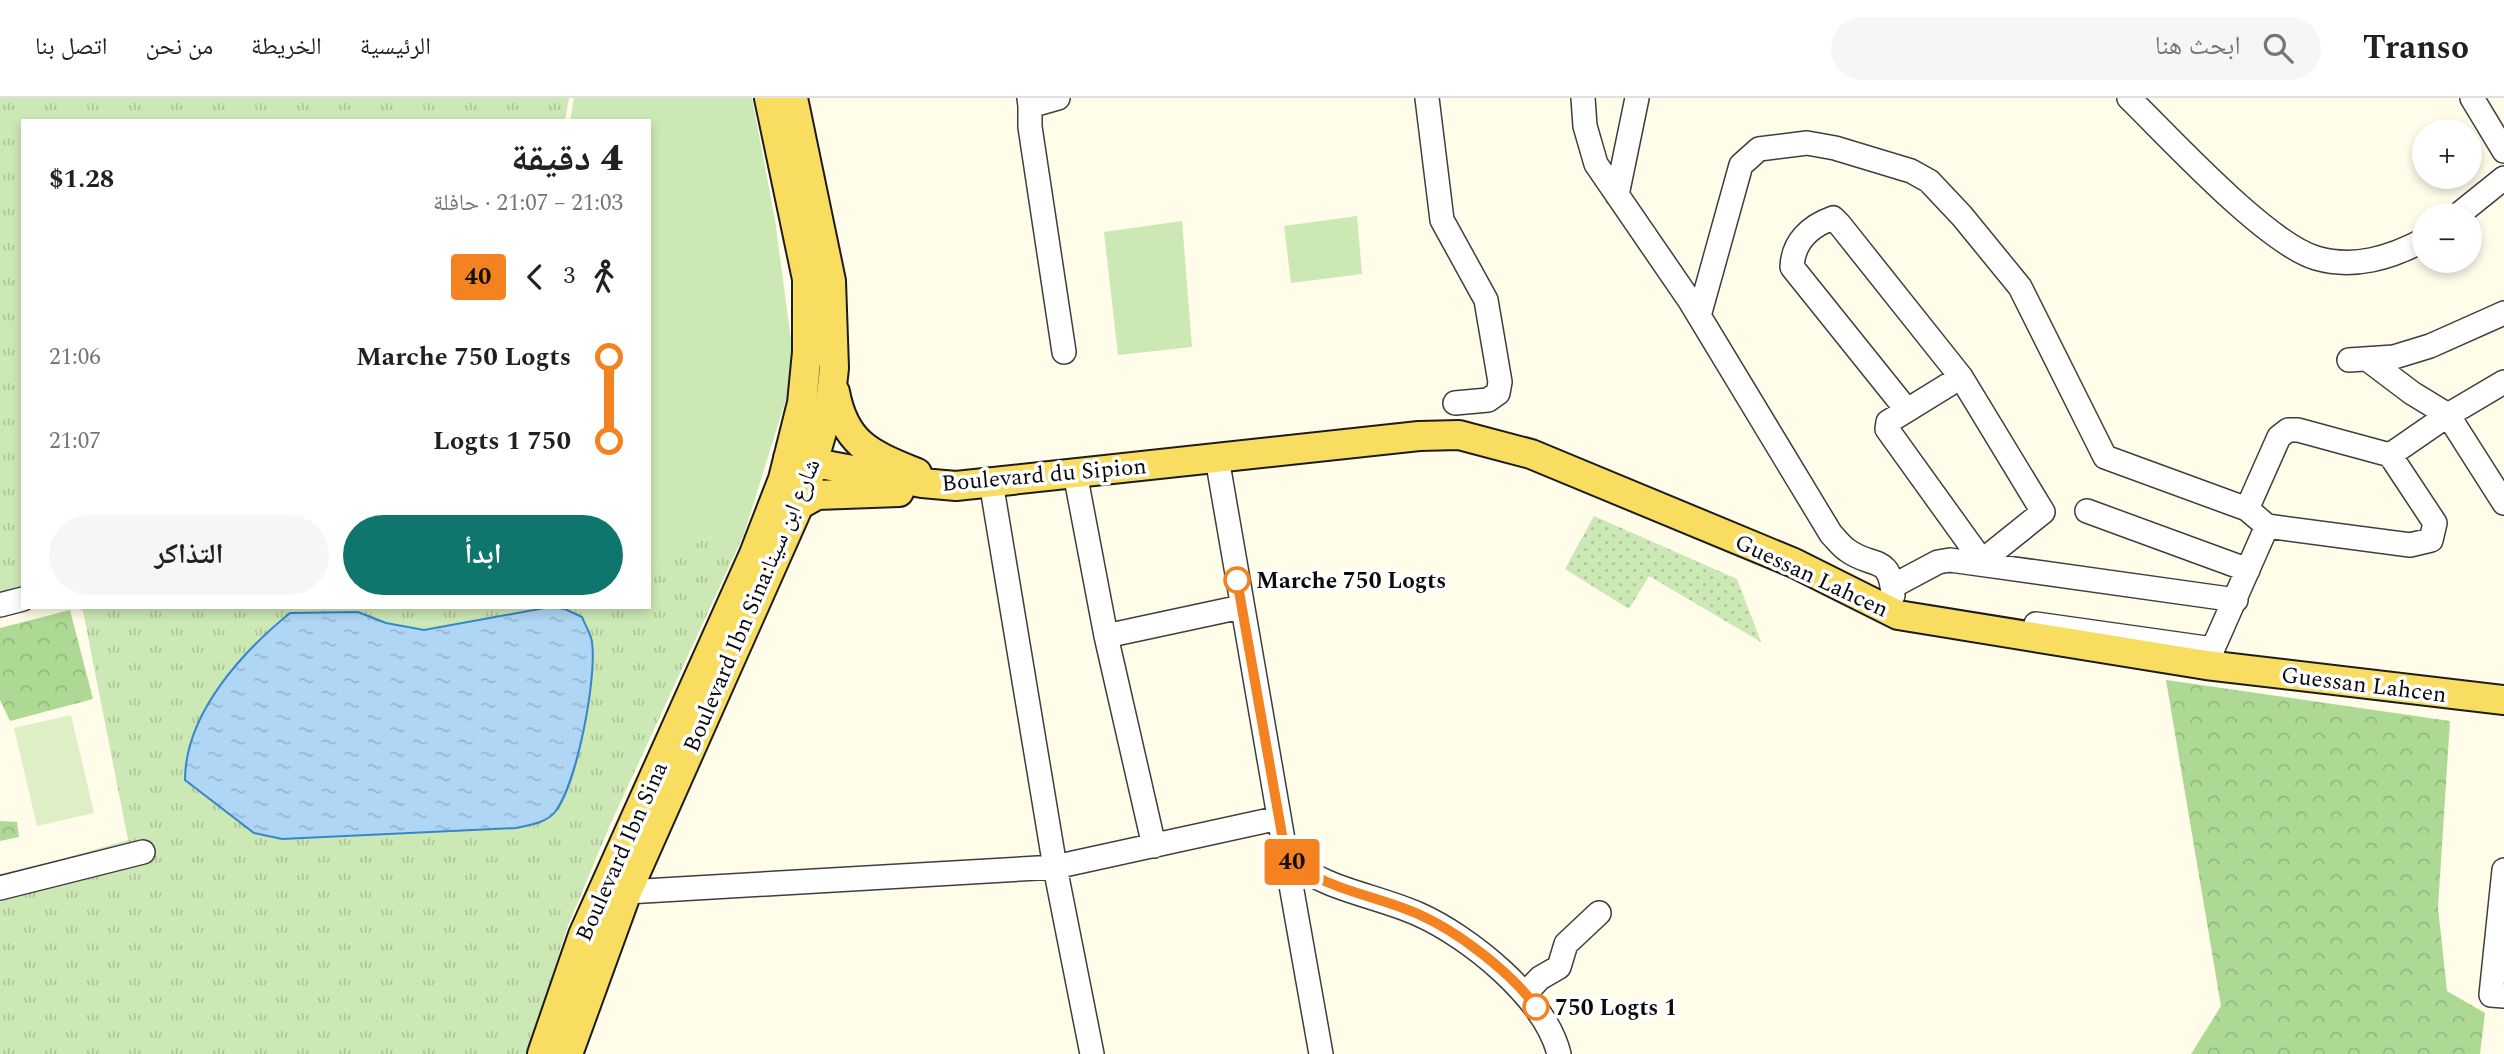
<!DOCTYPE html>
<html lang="ar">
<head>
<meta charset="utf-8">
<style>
  body { margin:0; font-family:Spectral,"Noto Naskh Arabic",serif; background:#f6f6f6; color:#202124; direction:rtl; height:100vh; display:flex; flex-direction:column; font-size:26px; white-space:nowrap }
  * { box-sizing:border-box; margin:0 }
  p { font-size:23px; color:#757577 }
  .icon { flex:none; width:38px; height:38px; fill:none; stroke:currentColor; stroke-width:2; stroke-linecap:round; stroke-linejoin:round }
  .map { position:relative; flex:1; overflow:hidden; direction:ltr }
  .side { position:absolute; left:21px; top:21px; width:630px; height:490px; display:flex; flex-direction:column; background:#fff; border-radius:0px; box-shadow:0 4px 10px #0003; direction:rtl }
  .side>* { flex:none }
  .badge { padding:0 14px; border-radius:5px; font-size:24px; line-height:46px }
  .controls { position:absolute; left:2412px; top:21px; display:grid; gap:14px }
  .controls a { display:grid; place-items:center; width:70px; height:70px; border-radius:50%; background:#fff; box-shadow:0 4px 10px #0003; font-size:35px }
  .map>.badge { position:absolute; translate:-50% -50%; box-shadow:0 0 0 4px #fff }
  .legs { display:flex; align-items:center; gap:10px; height:77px; padding:0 28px; font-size:23px }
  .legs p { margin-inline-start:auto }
  .summary { display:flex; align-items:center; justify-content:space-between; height:119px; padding:0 28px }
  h1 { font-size:38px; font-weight:800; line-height:52px }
  .button { display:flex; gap:14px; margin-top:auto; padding:14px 28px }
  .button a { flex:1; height:80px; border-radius:42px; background:#0f766e; color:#fff; font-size:28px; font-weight:800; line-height:80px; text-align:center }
  .button a+a { background:#f6f6f6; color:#202124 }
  ul { padding:0 28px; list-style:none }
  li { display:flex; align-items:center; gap:24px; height:84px; font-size:26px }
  li i { display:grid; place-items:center; width:10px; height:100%; margin:0 9px; background:currentColor }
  li i::after { content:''; width:18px; height:18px; margin:-9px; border:5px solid; border-radius:50%; background:#fff }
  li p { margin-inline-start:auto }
  li:first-child i { background:linear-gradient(#0000 50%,currentColor 0) }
  li:last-child i { background:linear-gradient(currentColor 50%,#0000 0) }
  header { display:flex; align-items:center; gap:42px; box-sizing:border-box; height:98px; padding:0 35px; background:#fff; border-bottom:2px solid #e0e0e0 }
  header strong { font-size:33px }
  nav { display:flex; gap:38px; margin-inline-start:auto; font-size:24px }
  .search { width:490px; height:63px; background:#f6f6f6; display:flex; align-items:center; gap:18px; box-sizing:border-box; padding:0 24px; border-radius:38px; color:#757577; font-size:26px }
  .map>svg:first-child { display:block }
  .grass { fill:#cce8b4 }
  .forest { fill:url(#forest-crowns) }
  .park { fill:url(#park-tufts) }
  .garden { fill:url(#garden-dots) }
  .pitch { fill:#deefc6 }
  .water { fill:url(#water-ripples); stroke:#3686cc; stroke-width:2 }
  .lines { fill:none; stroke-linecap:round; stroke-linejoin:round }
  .minor-casing { stroke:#3e3e3e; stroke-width:26 }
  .major-casing { stroke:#1c1c1c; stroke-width:32 }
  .minor { stroke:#fff; stroke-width:23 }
  .major { stroke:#f8dd61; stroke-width:28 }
  .line-1-casing { stroke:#fff; stroke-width:16 }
  .line-1 { stroke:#f58220; stroke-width:10 }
  .stop-1-dot { fill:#fff; stroke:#f58220; stroke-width:3.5 }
  .labels { text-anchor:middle; stroke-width:7; stroke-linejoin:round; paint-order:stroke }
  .street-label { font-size:23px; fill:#0b0b0b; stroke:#fff }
  .stop-label { font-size:23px; font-weight:bold; fill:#0b0b0b; stroke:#fff; text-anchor:start }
</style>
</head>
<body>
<header>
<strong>Transo</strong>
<div class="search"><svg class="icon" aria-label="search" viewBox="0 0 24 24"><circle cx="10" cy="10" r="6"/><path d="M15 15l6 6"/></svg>ابحث هنا</div>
<nav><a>الرئيسية</a><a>الخريطة</a><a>من نحن</a><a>اتصل بنا</a></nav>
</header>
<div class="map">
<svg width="2504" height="956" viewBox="0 0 2504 956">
  <defs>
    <pattern id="forest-crowns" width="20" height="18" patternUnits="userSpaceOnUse" patternTransform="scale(1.75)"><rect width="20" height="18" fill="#aed994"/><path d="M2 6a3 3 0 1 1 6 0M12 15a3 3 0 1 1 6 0" fill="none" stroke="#94b97e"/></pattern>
    <pattern id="park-tufts" width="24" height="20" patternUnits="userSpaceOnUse" patternTransform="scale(1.75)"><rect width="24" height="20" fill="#cce8b4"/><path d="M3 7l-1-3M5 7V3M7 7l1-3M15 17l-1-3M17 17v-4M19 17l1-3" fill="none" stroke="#aec699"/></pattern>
    <pattern id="garden-dots" width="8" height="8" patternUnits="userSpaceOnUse" patternTransform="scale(1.75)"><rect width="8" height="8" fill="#cce8b4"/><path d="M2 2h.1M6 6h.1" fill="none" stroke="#aec699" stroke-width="1.8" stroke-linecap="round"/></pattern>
    <pattern id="water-ripples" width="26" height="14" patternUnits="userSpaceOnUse" patternTransform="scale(1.75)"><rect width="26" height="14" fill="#afd6f5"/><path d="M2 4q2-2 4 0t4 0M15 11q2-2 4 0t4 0" fill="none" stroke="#95b6d1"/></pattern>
  </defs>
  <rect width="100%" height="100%" fill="#fffce9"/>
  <!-- grass -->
  <path class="grass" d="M 574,0 L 752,0 L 775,122 L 795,272 L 744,436 L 728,431 L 649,466 L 649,23 L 570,23 Z
    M 1357,118 L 1362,176 L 1291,185 L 1284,128 Z
    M 1182,123 L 1192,249 L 1118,257 L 1104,134 Z"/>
  <!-- forest -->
  <path class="forest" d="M 70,512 L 93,601 L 10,623 L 0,602 L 0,530 Z
    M 2166,582 L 2450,623 L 2438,810 L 2447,893 L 2485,915 L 2480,956 L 2191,956 L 2221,908 Z
    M 0,723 L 17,724 L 19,739 L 0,743 Z"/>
  <!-- park -->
  <path class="park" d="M 0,0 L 569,0 L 565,23 L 23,23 L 23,509 L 32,509 L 0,519 Z
    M 728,431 L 744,436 L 610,727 L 567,830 L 528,956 L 0,956 L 0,779 L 128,742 L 83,513 L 78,509 L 649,509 L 649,466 Z"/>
  <!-- garden -->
  <path class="garden" d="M 1594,418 L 1737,481 L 1761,544 L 1649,478 L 1629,511 L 1565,471 Z"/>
  <!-- pitch -->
  <path class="pitch" d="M 71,617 L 94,715 L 37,728 L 14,630 Z"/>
  <!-- water -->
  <path class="water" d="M 550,509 L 565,511 L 582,519 C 585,527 591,536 592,544 C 597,580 577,686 555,714 C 546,725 529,727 516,730 L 282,741 L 254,735 L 185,682 C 185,616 242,554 290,515 L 358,514 L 386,525 L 424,532 Z"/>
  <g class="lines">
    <defs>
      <path id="minor" d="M 1029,0 L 1030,8 L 1058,0
        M 1427,0 L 1442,122 L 1486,202 L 1500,284 L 1498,295 L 1488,302 L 1455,305
        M 1583,0 L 1585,28 L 1596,66 L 1690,203 L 1831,436 C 1836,441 1841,448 1847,452 C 1872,471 1890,455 1893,497 L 1881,508
        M 2129,0 C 2170,40 2266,145 2316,160 C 2354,171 2390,160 2424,142
        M 2472,0 L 2504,53
        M 1030,8 L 1030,29 L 1064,254
        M 1617,97 L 1637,0
        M 2458,117 L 2504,80
        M 1699,218 L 1741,67 L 1759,51 L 1807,45 L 1835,50 L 1911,73 L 1929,83 L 1962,118 L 2020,189 L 2105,359 L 2247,411 L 2267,428 L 2410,447 L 2431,442 L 2435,425 L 2390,357 L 2298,332 L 2288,332 L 2279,339 L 2247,411
        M 2367,261 L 2412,295 L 2448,317 L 2390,357
        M 2349,262 L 2394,259 L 2430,248 L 2504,215
        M 2504,284 L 2448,317 L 2504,405
        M 1906,311 L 1792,169 C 1793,144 1810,128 1833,120 L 1840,127 L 1961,279 L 2043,414 L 1982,463 L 1887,331 L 1888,324 L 1961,279
        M 1217,360 L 1286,759 C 1324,792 1372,796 1418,816 C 1470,839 1545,900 1559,956
        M 1075,375 L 1106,538 L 1154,748
        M 991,384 L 1055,769 L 1092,956
        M 2087,413 L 2248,472
        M 1893,488 L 1938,464 L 1950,462 L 2236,502
        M 0,507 L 23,501
        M 2036,526 L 2213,551
        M 1106,538 L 1241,509
        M 2207,564 L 2267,428
        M 1286,759 L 1321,956
        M 2504,772 L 2491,897 L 2504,898
        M 0,790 L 143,754
        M 627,794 L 1055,769 L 1279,720
        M 1526,895 L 1540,880 L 1559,869 L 1566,846 L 1599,815"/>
      <path id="major" d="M 835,294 C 845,347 871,356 917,375
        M 788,360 L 922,385 L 956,388 L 1419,338 L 1459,337 L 1531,356 L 1794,465 L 1898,517 L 2206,567 L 2504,602
        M 799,407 L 817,397 L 899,394
        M 542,956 L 583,837 L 754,456 L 783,381 L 802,305 L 807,254 L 807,181 L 769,0
        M 568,956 L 627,794 L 804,396 L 830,306 L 834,270 L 831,183 L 793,0"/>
    </defs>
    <!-- minor casing -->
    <use href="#minor" class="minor-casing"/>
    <!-- major casing -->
    <use href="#major" class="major-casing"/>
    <!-- minor -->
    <use href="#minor" class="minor"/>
    <!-- major -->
    <use href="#major" class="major"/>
  </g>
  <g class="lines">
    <defs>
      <path id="line-1" d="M 1237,482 L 1286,759 C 1324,792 1372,796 1418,816 C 1457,833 1511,874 1536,909"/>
    </defs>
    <!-- line-1 casing -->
    <use href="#line-1" class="line-1-casing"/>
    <!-- line-1 -->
    <use href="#line-1" class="line-1"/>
  </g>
  <!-- markers -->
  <g class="stop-1-dot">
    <circle cx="1237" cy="482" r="12"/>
    <circle cx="1536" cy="909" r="12"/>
  </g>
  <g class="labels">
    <!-- street labels -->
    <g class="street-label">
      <text transform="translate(1044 376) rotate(-5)" y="8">Boulevard du Sipion</text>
      <text transform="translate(1812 477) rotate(25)" y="8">Guessan Lahcen</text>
      <text transform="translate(751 507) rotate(-67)" y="8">Boulevard Ibn Sina:شارع ابن سينا</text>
      <text transform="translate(2364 586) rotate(7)" y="8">Guessan Lahcen</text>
      <text transform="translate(621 753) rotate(-66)" y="8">Boulevard Ibn Sina</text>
    </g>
    <!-- stop labels -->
    <g class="stop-label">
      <text x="1256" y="490">Marche 750 Logts</text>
      <text x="1555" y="917">750 Logts 1</text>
    </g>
  </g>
</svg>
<div class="controls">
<a>+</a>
<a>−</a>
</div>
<b class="badge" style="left:1292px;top:764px;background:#f58220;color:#111">40</b>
<section class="side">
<div class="summary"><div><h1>4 دقيقة</h1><p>21:03 – 21:07 · حافلة</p></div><b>$1.28</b></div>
<div class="legs"><svg class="icon" aria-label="walk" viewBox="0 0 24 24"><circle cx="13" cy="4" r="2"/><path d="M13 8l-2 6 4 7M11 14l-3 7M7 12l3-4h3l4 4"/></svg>3<svg class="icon" aria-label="back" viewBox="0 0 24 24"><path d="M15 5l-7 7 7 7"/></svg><b class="badge" style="background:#f58220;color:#111">40</b></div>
<ul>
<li><i style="color:#f58220"></i><b>Marche 750 Logts</b><p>21:06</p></li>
<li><i style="color:#f58220"></i><b>750 Logts 1</b><p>21:07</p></li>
</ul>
<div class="button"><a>ابدأ</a><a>التذاكر</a></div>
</section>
</div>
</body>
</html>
